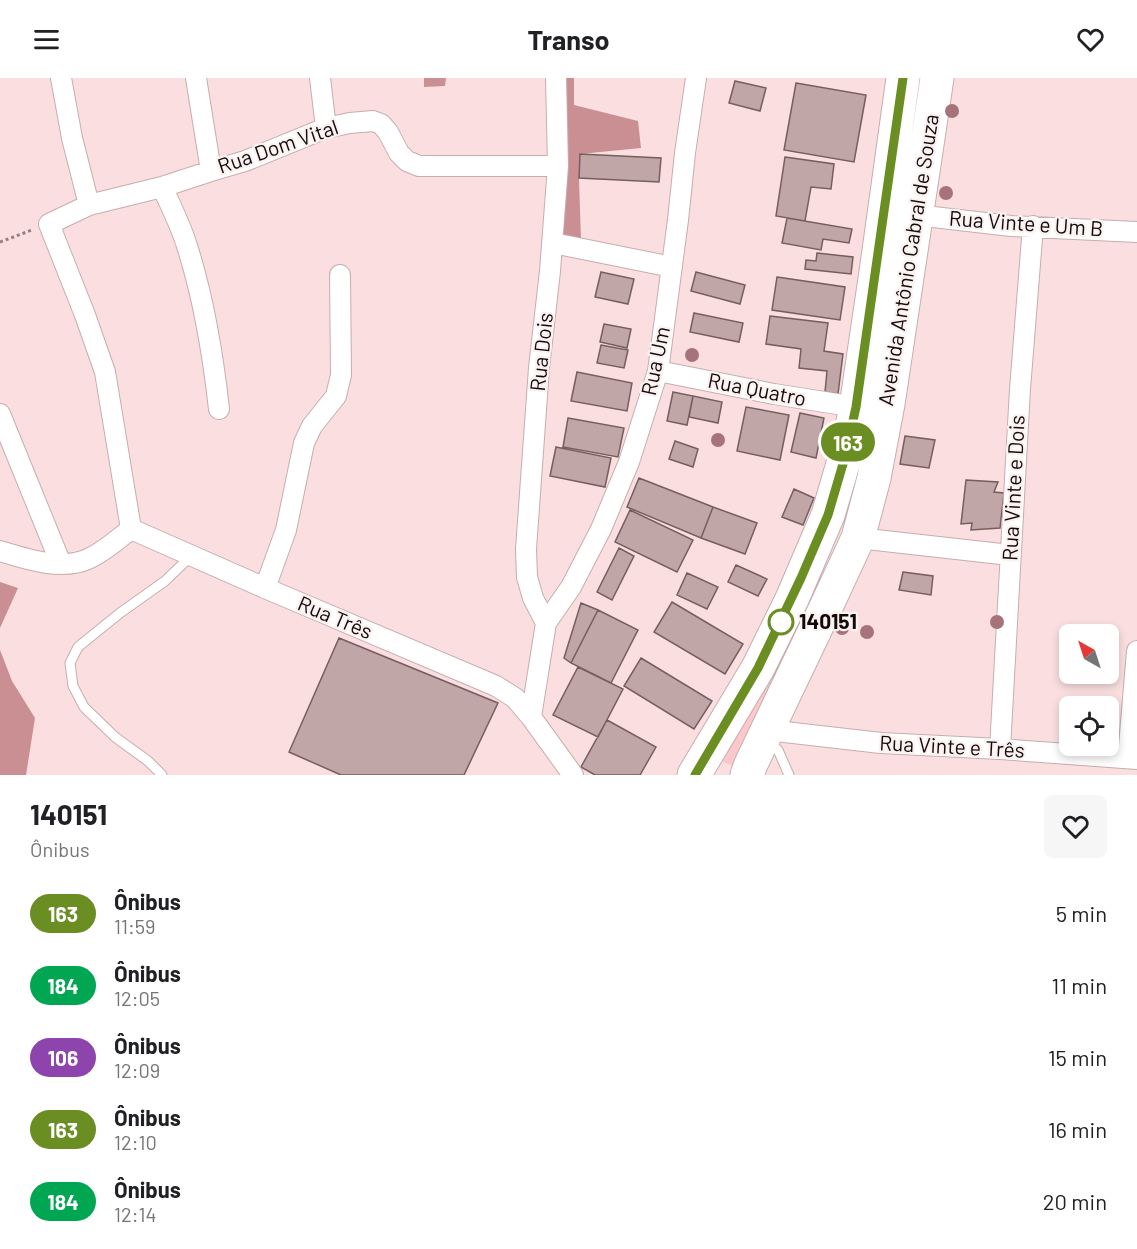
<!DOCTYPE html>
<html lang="pt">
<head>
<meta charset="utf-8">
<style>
  body { margin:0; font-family:Barlow,sans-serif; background:#f6f6f6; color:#202124; height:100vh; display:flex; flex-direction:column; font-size:22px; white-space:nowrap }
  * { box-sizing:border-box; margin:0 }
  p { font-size:20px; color:#757577 }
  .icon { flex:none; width:33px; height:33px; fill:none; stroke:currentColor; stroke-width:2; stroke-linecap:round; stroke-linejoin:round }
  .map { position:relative; height:697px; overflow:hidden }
  .side { display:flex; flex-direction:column; background:#fff; flex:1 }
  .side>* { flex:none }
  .badge { padding:0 12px; border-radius:20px; font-size:21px; line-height:39px }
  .needle { width:39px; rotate:321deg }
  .buttons { position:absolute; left:1059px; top:546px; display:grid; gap:12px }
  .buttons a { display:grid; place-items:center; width:60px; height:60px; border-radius:9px; background:#fff; box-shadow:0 3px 9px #0003; font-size:30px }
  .map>.badge { position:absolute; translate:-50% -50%; box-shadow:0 0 0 3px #fff }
  .round { display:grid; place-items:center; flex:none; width:63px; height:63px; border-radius:9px; background:#f6f6f6 }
  .overview { display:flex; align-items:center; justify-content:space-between; height:102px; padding:0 30px }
  h1 { font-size:28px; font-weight:700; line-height:45px }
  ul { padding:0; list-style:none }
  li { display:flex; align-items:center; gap:18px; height:72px; padding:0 30px }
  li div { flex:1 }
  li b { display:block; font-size:22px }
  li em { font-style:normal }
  li .badge { min-width:66px; font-weight:700; text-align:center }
  header { display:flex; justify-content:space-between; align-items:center; height:78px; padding:0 30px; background:#fff; font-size:27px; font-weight:700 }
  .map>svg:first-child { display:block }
  .green { fill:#fdc8cb }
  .forest { fill:#ca8f93 }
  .building { fill:#c0a6a7; stroke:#765e5f; stroke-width:1.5 }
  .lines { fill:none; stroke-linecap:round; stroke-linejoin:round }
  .lane-casing { stroke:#c7adae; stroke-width:11 }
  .street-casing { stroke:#c7adae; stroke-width:22 }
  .highway-casing { stroke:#c7adae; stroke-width:35 }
  .path { stroke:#927f80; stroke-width:3; stroke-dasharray:3 3; stroke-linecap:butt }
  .lane { stroke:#fff; stroke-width:9 }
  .street { stroke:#fff; stroke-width:20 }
  .highway { stroke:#fff; stroke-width:33 }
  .tree { fill:#a6737a }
  .line-casing { stroke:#fff; stroke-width:14 }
  .line { stroke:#6b8e23; stroke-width:9 }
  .stop-dot { fill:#fff; stroke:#6b8e23; stroke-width:3 }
  .labels { text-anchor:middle; stroke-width:4.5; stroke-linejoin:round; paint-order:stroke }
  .street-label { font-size:21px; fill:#120a0a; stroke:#fcf1f1 }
  .stop-label { font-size:21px; font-weight:bold; fill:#120a0a; stroke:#fcf1f1; text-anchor:start }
</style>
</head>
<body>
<header><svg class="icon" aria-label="menu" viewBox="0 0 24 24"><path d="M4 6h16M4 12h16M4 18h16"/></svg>Transo<svg class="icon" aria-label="heart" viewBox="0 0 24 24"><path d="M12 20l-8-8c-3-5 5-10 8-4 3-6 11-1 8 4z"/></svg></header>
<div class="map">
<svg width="1137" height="697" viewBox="0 0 1137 697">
  <rect width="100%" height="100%" fill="#fbdfe0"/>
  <!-- green -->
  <path class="green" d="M 841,451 L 736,689 L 712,680 L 834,452 Z"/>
  <!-- forest -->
  <path class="forest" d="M 424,0 L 446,0 L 445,8 L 424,9 Z
    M 563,0 L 574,0 L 574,27 L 638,43 L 641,70 L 580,76 L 579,100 L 581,162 L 560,168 Z
    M 0,504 L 18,510 L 0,550 Z
    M 0,572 L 12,603 L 35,640 L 26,697 L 0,697 Z"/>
  <!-- building -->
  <path class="building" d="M 735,3 L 766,10 L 760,33 L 729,25 Z
    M 796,5 L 866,17 L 854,84 L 784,72 Z
    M 580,76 L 661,80 L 659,104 L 579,100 Z
    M 785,79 L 834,86 L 831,111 L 811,109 L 805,143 L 776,138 Z
    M 787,140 L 852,151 L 849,165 L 823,161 L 821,172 L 782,165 Z
    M 817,175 L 853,179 L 851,196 L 805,191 L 806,182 L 816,183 Z
    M 601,194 L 634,201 L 628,226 L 595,219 Z
    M 696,194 L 745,207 L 740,226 L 691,213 Z
    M 777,199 L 845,209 L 840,242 L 772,232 Z
    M 694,235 L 743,245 L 739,264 L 690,254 Z
    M 770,238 L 828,245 L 824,273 L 843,276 L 838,316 L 825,314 L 827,293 L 799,290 L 801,271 L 766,266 Z
    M 604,246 L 631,251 L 627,270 L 600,264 Z
    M 601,267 L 628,272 L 624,290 L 597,285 Z
    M 577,294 L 632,305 L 627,333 L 571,323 Z
    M 673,314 L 693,318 L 687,347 L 667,343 Z
    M 693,318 L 722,324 L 718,345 L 689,339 Z
    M 746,329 L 789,337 L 780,382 L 737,373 Z
    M 800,335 L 824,340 L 816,380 L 791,374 Z
    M 568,340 L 624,350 L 618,379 L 563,369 Z
    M 905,358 L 935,362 L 929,390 L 900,386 Z
    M 675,363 L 698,371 L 693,389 L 669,381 Z
    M 556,369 L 611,380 L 605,409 L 550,398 Z
    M 639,400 L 713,429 L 701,460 L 627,429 Z
    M 966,402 L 998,404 L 994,414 L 1004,415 L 1000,450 L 971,452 L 972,445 L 961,446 Z
    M 794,411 L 814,420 L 803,447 L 782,439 Z
    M 713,429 L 757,445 L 745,476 L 701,460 Z
    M 630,432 L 693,462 L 677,494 L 615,464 Z
    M 619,470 L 634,478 L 612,522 L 597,514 Z
    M 736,487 L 767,501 L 758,518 L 728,504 Z
    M 903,494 L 933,498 L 931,517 L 899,512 Z
    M 687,495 L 718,509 L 707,531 L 677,517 Z
    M 672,524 L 743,566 L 725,596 L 654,554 Z
    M 581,525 L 598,532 L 571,585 L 564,580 Z
    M 598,532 L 638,552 L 611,605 L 571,585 Z
    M 339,560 L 498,625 L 464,697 L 341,697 L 289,674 Z
    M 641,580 L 712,623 L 694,651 L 624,608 Z
    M 578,589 L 623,611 L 598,659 L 553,637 Z
    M 607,642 L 656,669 L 640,697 L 595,697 L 581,689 Z"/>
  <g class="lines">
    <defs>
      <path id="lane" d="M 769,664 L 778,672 L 789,697
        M 162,697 L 148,683 L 115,659 L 84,629 L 73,608 L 70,585 L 78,569 L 120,535 L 165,503 L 191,478"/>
      <path id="street" d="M 61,0 L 72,60 L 89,127
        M 196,0 L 211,93
        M 320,0 L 326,50
        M 162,109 C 171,128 181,148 187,168 C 204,221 213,277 219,331
        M 916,137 L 1011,148 L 1137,154
        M 553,165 L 672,189
        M 658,293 L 774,316 L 856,329
        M 0,336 L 61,486
        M 131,451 L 105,294 L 85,237 L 49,146 L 89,127 L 162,109 L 211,93 L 245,83 L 326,50 L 350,45 L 373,43 L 381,46 L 388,54 L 399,75 L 407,83 L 419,88 L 558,88
        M 131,451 L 265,510 L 496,608 L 515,620 L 531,639 L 573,697
        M 858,460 L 1010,477
        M 0,473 C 26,481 62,493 88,481 C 104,474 118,461 131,451
        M 265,510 L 286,452 L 304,365 L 312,348 L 336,318 L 341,297 L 340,197
        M 546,545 L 533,520 L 527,499 L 526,471 L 539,290 L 550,193 L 558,88 L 556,0
        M 531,639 L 546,545 L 571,509 L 601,451 L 629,384 L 658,293 L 678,142 L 685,75 L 696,0
        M 767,652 L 881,665 L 1000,671 L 1137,681
        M 1000,671 L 1020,311 L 1033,148
        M 1128,680 L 1137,573"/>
      <path id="highway" d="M 694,697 L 758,590 L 792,521 L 828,437 L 845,379 L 856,329 L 876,194 L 903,0
        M 747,697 L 751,686 L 826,529 L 858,460 L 874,400 L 888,326 L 937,0"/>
    </defs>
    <!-- lane casing -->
    <use href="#lane" class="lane-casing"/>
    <!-- street casing -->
    <use href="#street" class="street-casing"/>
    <!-- highway casing -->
    <use href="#highway" class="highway-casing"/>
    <!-- path -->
    <path class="path" d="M 0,164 L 32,152"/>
    <!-- lane -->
    <use href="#lane" class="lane"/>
    <!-- street -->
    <use href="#street" class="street"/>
    <!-- highway -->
    <use href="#highway" class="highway"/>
  </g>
  <!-- trees -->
  <g class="tree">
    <circle cx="952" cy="33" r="7"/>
    <circle cx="946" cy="115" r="7"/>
    <circle cx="692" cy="277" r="7"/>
    <circle cx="718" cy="362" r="7"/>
    <circle cx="997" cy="544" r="7"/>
    <circle cx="842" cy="550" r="7"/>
    <circle cx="867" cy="554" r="7"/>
  </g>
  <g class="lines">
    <defs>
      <path id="line" d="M 695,697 L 758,590 L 801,500 L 828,437 L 845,379 L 856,329 L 903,0"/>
    </defs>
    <!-- line casing -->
    <use href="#line" class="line-casing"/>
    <!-- line -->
    <use href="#line" class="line"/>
  </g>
  <!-- markers -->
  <circle class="stop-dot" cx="781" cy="544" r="12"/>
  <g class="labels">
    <!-- street labels -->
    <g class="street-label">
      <text transform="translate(278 69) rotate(-19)" y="7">Rua Dom Vital</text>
      <text transform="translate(1026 146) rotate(4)" y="7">Rua Vinte e Um B</text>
      <text transform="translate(909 182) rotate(-81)" y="7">Avenida Antônio Cabral de Souza</text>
      <text transform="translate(542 274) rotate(-84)" y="7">Rua Dois</text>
      <text transform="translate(656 283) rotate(-78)" y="7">Rua Um</text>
      <text transform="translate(757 312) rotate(11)" y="7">Rua Quatro</text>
      <text transform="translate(1014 410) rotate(-87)" y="7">Rua Vinte e Dois</text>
      <text transform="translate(335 540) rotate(23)" y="7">Rua Três</text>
      <text transform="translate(952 669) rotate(3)" y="7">Rua Vinte e Três</text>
    </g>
    <!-- stop labels -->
    <g class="stop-label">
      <text x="799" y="551">140151</text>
    </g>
  </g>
</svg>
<div class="buttons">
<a><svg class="needle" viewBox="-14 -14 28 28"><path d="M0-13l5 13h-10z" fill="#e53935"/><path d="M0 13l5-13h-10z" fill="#757577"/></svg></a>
<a><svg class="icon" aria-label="locate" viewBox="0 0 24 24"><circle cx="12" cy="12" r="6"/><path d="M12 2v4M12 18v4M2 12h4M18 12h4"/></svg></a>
</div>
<b class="badge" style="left:848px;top:364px;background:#6b8e23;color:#fff">163</b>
</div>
<section class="side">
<div class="overview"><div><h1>140151</h1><p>Ônibus</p></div><a class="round"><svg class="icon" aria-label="heart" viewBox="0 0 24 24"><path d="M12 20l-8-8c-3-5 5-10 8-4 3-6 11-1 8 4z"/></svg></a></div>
<ul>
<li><span class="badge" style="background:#6b8e23;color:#fff">163</span><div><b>Ônibus</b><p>11:59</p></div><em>5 min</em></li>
<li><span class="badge" style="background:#00a651;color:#fff">184</span><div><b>Ônibus</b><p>12:05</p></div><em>11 min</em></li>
<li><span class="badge" style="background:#8e44ad;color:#fff">106</span><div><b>Ônibus</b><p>12:09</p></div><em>15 min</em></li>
<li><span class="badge" style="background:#6b8e23;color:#fff">163</span><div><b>Ônibus</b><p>12:10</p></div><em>16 min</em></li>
<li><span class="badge" style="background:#00a651;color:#fff">184</span><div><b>Ônibus</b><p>12:14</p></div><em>20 min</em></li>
</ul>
</section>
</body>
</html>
